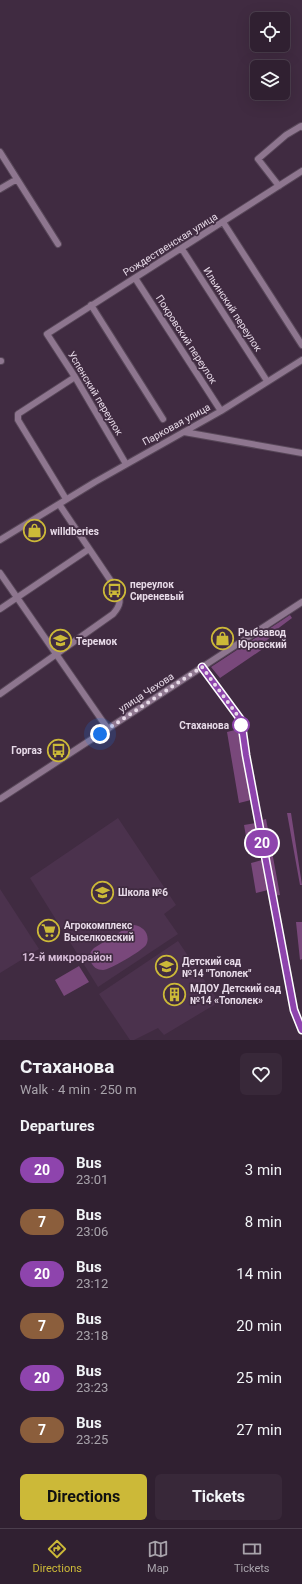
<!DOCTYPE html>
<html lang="en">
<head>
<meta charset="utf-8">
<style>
  body { margin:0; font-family:Roboto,sans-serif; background:#382839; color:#f1f3f6; height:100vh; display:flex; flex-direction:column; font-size:15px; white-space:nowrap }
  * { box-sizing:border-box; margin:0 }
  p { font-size:13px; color:#a8a3ab }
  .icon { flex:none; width:22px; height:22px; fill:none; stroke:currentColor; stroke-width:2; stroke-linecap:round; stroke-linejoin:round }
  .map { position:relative; height:1040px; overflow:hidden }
  .panel { display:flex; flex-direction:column; background:#302031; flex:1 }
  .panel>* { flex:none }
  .badge { padding:0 8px; border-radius:13px; font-size:14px; line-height:26px }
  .buttons { position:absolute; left:250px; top:12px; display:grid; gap:8px }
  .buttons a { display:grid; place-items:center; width:40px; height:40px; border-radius:6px; background:#302031; box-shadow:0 4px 16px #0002,0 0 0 1px #4b3e4d; font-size:20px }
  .you { position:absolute; width:20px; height:20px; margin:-10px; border:3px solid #fff; border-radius:50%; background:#1a73e8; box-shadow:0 0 0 6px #1a73e833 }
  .map>.badge { position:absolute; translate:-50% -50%; box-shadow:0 0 0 2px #fff }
  h2 { padding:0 20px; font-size:15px; line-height:36px }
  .round { display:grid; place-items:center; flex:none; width:42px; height:42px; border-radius:6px; background:#382839 }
  .headline { display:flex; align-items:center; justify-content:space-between; height:68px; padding:0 20px }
  h1 { font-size:19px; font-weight:700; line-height:30px }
  .button { display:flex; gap:8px; margin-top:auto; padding:8px 20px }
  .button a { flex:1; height:46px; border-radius:6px; background:#ccb938; color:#111; font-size:16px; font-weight:700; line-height:46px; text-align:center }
  .button a+a { background:#382839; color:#f1f3f6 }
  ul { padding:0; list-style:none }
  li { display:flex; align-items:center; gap:12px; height:52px; padding:0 20px }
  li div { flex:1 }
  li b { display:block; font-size:15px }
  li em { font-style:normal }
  li .badge { min-width:44px; font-weight:700; text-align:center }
  .menu { display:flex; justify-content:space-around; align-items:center; height:56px; border-top:1px solid #4b3e4d; background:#302031; font-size:11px; color:#a8a3ab }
  .menu a { display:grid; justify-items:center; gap:2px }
  .menu .selected { color:#ccb938 }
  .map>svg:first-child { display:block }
  .built { fill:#4b324d }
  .green { fill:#79487b }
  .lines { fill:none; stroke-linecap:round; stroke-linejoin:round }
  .minor-casing { stroke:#584759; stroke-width:8 }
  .minor { stroke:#8e768f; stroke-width:6 }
  .line-casing { stroke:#fff; stroke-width:9 }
  .line { stroke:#8e44ad; stroke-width:6 }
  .walk { stroke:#e7dae8; stroke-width:4; stroke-dasharray:0 7.2 }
  .stop-dot { fill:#fff; stroke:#8e44ad; stroke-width:2 }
  .labels { text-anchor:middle; stroke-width:3.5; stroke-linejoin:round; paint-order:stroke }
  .street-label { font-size:10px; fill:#e7dae8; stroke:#402b41 }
  .poi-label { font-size:10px; font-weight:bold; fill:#e7dae8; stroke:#402b41; text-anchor:start }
  .stop-label { font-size:10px; font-weight:bold; fill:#e7dae8; stroke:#402b41; text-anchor:end }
  .neighbourhood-label { font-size:11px; font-weight:bold; fill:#d5bbd6; stroke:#402b41 }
</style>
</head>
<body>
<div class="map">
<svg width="302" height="1040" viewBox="0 0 302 1040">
  <rect width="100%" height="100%" fill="#402b41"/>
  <!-- built -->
  <path class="built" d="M 118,818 L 176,905 L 164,914 L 178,934 L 98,987 L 30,878 Z
    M 0,889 L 39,949 L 0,973 Z
    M 178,941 L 219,1002 L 164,1035 L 158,1028 L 134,1040 L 130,1040 L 99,994 Z"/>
  <!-- green -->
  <path class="green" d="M 290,615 L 292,618 L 276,630 L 277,632 L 267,640 L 270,644 L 220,678 L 211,667 Z
    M 239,729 L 251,800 L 239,803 L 227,732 Z
    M 287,813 L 291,813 L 302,885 L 300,885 Z
    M 266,819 L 280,895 L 274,896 L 259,821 Z
    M 256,823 L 261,852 L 249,854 L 244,825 Z
    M 262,860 L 268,890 L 256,893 L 251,863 Z
    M 296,922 L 302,922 L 302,959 L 300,960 Z
    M 134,925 C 144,926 151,936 146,945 C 142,951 109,970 103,970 C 97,970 93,967 91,962 C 88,956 90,952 94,948 L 128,927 Z
    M 79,966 L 89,982 L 64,996 L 55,980 Z"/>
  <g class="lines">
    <defs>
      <path id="minor" d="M 0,152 L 58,244
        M 279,186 L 258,159 L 286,135 L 301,126 L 302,127
        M 0,189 L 17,179
        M 223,222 L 302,345
        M 182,249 L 267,381
        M 135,278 L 221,411
        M 91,305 L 163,419
        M 0,361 L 1,361
        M 184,432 L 302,453
        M 126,464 L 75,377 L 47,334 L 302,171
        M 66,499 L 18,420 L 18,414 L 75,377
        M 0,540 L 95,482 L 221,411 L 302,360
        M 0,573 L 108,729
        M 0,609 L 89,549
        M 202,667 L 241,720 L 246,755 L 294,1010 L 302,1030
        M 0,694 L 113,614 C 121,605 121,600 117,590 L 59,504
        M 0,799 L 302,602"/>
    </defs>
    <!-- minor casing -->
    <use href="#minor" class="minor-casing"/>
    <!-- minor -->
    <use href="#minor" class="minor"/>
  </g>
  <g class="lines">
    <defs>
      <path id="line" d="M 202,667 L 241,720 L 246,755 L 294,1010 L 302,1030"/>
    </defs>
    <!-- line casing -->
    <use href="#line" class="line-casing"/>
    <!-- line -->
    <use href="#line" class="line"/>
    <!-- walk -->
    <path class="walk" d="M 100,734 L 202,667 L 241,720 L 241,725"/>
  </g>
  <!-- icons -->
  <defs>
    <symbol id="shop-ring" viewBox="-11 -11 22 22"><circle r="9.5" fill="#402b41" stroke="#ccb938" stroke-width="1.5"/><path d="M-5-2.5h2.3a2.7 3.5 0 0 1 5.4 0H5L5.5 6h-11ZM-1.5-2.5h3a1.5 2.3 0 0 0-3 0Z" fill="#ccb938"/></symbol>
    <symbol id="bus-ring" viewBox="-11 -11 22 22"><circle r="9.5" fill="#402b41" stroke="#ccb938" stroke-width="1.5"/><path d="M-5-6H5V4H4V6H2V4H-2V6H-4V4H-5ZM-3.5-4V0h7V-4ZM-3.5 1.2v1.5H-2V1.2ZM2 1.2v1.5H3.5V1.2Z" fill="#ccb938"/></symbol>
    <symbol id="school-ring" viewBox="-11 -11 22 22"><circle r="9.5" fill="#402b41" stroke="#ccb938" stroke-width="1.5"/><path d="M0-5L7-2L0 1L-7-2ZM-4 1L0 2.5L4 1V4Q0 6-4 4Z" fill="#ccb938"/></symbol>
    <symbol id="supermarket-ring" viewBox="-11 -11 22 22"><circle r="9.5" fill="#402b41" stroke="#ccb938" stroke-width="1.5"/><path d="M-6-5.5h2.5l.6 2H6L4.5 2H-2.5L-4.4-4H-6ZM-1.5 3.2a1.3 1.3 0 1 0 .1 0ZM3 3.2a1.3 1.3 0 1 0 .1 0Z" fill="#ccb938"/></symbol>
    <symbol id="building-ring" viewBox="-11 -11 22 22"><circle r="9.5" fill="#402b41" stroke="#ccb938" stroke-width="1.5"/><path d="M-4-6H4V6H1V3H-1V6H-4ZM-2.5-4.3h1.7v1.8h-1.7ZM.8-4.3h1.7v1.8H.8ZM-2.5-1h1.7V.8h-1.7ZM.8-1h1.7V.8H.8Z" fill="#ccb938"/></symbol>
  </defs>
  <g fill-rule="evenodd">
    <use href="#shop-ring" x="22" y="518" width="25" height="25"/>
    <use href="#bus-ring" x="102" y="578" width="25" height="25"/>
    <use href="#shop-ring" x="210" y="626" width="25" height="25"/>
    <use href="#school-ring" x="48" y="628" width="25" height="25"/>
    <use href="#bus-ring" x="46" y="738" width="25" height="25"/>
    <use href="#school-ring" x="90" y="880" width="25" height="25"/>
    <use href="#supermarket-ring" x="36" y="918" width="25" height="25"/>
    <use href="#school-ring" x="154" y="954" width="25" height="25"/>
    <use href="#building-ring" x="162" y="982" width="25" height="25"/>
  </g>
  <!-- markers -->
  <circle class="stop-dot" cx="241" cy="725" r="8"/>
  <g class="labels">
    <!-- street labels -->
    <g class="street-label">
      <text transform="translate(170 244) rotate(-32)" y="4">Рождественская улица</text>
      <text transform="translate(233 309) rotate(57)" y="4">Ильинский переулок</text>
      <text transform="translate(187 339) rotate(57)" y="4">Покровский переулок</text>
      <text transform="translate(96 393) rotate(59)" y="4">Успенский переулок</text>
      <text transform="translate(176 424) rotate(-29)" y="4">Парковая улица</text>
      <text transform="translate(146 692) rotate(-33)" y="4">улица Чехова</text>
    </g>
    <!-- poi labels -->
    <g class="poi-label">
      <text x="50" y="535">willdberies</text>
      <text x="130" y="588">переулок<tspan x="130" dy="12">Сиреневый</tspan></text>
      <text x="238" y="636">Рыбзавод<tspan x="238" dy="12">Юровский</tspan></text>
      <text x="76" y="645">Теремок</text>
      <text x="42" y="754" text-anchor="end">Горгаз</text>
      <text x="118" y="896">Школа №6</text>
      <text x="64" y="929">Агрокомплекс<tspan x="64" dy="12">Выселковский</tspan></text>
      <text x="182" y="965">Детский сад<tspan x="182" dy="12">№14 "Тополек"</tspan></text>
      <text x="190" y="992">МДОУ Детский сад<tspan x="190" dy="12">№14 «Тополек»</tspan></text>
    </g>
    <!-- stop labels -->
    <g class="stop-label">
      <text x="229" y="729">Стаханова</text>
    </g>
    <!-- neighbourhood labels -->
    <g class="neighbourhood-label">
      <text x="67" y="961">12-й микрорайон</text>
    </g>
  </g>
</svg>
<div class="buttons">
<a><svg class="icon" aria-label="locate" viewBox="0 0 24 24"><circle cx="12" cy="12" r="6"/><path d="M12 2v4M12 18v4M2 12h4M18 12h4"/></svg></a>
<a><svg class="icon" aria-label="layers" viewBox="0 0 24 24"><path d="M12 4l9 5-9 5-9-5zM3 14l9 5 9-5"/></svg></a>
</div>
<div class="you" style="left:100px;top:734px"></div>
<b class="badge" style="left:262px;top:843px;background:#8e44ad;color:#fff">20</b>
</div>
<section class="panel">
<div class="headline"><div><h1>Стаханова</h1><p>Walk · 4 min · 250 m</p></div><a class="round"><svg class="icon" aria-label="heart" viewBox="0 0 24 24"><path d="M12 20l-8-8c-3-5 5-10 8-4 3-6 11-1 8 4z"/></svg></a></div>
<h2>Departures</h2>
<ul>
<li><span class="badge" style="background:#8e44ad;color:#fff">20</span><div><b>Bus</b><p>23:01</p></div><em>3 min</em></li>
<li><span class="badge" style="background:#8b5e3c;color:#fff">7</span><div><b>Bus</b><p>23:06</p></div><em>8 min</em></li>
<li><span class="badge" style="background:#8e44ad;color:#fff">20</span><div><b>Bus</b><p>23:12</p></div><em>14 min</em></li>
<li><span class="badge" style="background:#8b5e3c;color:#fff">7</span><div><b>Bus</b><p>23:18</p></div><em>20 min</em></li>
<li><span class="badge" style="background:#8e44ad;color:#fff">20</span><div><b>Bus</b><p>23:23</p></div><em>25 min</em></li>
<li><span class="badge" style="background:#8b5e3c;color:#fff">7</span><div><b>Bus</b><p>23:25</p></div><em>27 min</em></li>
</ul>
<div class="button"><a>Directions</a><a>Tickets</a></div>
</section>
<nav class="menu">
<a class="selected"><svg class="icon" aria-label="directions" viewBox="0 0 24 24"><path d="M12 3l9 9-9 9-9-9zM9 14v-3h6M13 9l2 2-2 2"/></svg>Directions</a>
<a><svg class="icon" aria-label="map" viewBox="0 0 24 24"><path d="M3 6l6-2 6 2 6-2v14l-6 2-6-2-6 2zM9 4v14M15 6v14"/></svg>Map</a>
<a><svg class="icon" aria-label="tickets" viewBox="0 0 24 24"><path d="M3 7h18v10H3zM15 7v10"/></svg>Tickets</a>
</nav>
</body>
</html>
